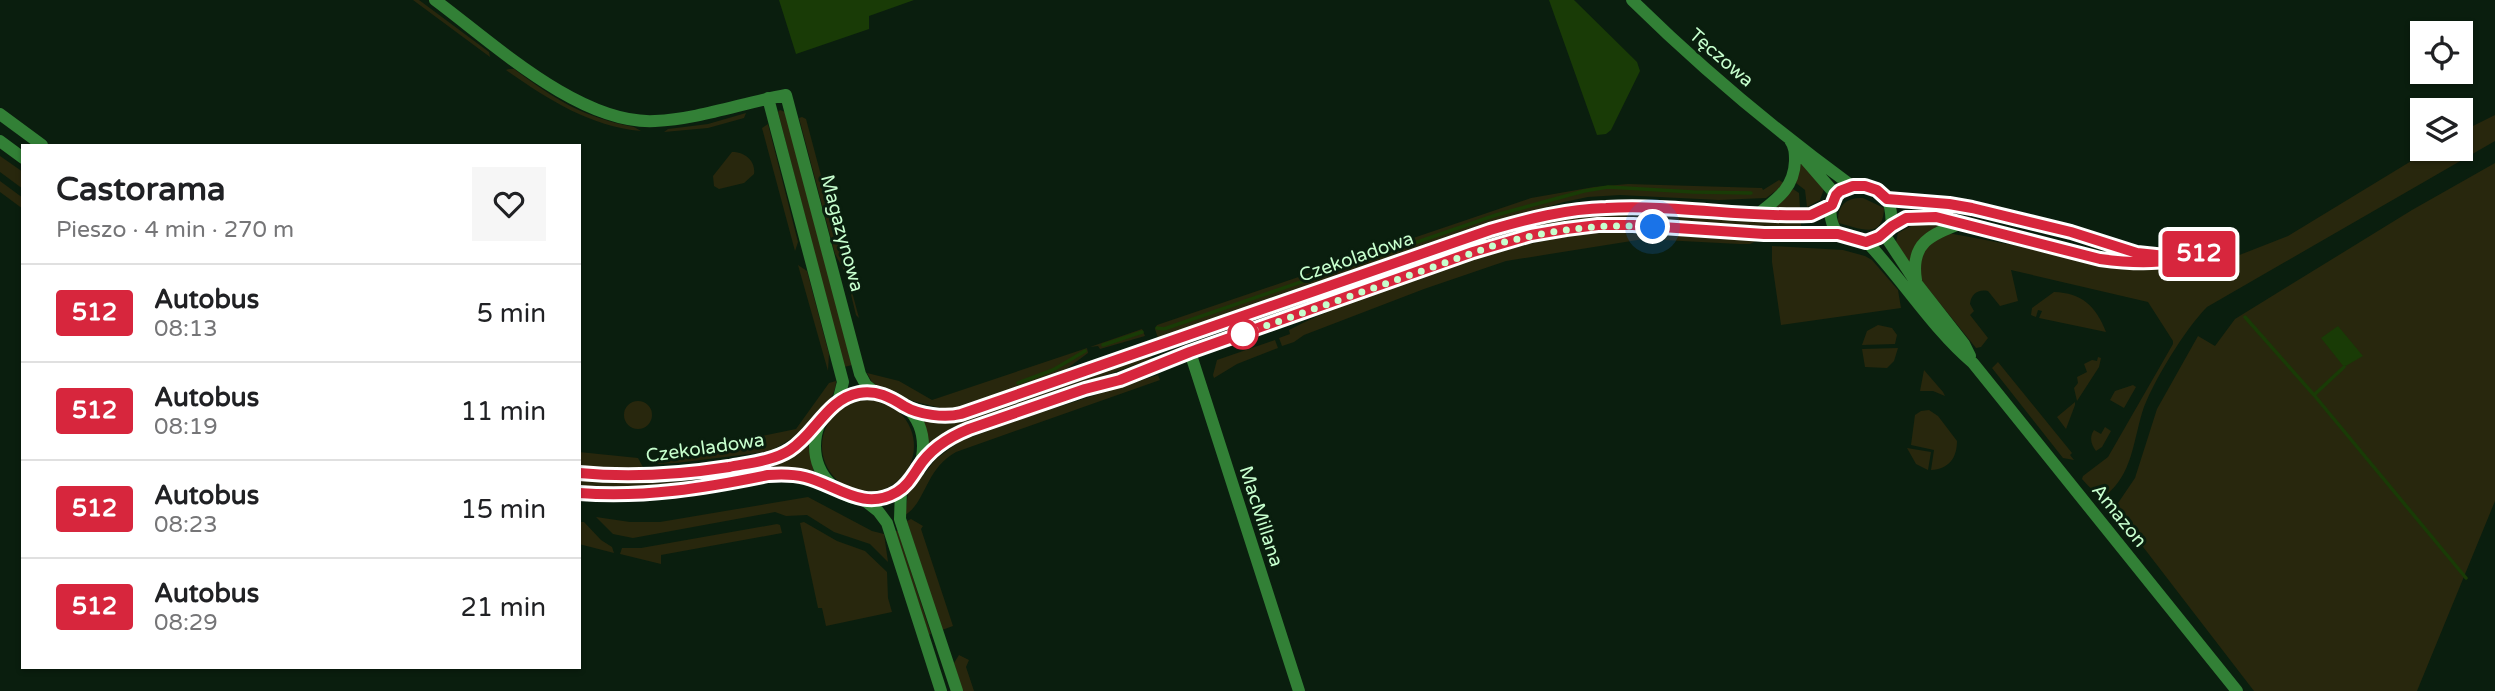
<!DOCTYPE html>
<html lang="pl">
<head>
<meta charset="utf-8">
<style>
  body { margin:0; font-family:"Varela Round",sans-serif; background:#f6f6f6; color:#202124; height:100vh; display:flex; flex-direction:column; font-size:26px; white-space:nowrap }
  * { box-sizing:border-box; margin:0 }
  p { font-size:23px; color:#757577 }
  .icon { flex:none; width:38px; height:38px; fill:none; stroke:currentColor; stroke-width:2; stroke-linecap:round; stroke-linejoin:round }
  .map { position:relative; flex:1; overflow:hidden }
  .drawer { position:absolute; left:21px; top:144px; width:560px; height:525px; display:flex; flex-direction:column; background:#fff; border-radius:0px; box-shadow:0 2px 5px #0004 }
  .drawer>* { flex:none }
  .badge { padding:0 14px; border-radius:5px; font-size:24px; line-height:46px }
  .controls { position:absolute; left:2410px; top:21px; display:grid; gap:14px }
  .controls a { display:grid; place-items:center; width:63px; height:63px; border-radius:0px; background:#fff; box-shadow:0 2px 5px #0004; font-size:35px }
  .you { position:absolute; width:35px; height:35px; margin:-18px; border:5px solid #fff; border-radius:50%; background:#1a73e8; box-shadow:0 0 0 10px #1a73e833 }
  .map>.badge { position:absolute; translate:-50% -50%; box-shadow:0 0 0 4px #fff }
  .round { display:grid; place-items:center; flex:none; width:74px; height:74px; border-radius:0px; background:#f6f6f6 }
  .headline { display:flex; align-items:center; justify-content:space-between; height:119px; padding:0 35px }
  h1 { font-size:33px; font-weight:800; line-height:52px }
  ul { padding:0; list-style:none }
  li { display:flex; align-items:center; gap:21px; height:98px; padding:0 35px; border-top:2px solid #e0e0e0 }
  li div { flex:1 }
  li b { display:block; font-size:26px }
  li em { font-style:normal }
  li .badge { min-width:77px; font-weight:700; text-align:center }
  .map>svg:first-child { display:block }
  .green { fill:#28270d }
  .water { fill:#193b06 }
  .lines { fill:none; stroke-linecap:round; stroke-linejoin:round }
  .stream { stroke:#193b06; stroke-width:3.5 }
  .minor { stroke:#328036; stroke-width:12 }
  .line-casing { stroke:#fff; stroke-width:16 }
  .line { stroke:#d7263d; stroke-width:10 }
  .walk { stroke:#c7ffce; stroke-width:7; stroke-dasharray:0 12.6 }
  .stop-dot { fill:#fff; stroke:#d7263d; stroke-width:3.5 }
  .labels { text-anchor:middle; stroke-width:6; stroke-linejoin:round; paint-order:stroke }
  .street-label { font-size:19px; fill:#c7ffce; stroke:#0a1e0e }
</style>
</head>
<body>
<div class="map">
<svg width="2495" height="691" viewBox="0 0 2495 691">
  <rect width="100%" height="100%" fill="#0a1e0e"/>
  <!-- green -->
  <path class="green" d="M 413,0 L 419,0 L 489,52 L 490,57 Z
    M 509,69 L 514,69 C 556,100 582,117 634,127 L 641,131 C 589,126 548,99 506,70 Z
    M 780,110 L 785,112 L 852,365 L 844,367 L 778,112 Z
    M 746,113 L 744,118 L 708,128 L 664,132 L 668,129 L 708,124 Z
    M 2495,115 L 2495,141 L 2207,307 C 2186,328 2151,384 2142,413 C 2133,443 2132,474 2106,495 C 2097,496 2088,486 2082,479 L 2083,476 L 2108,457 L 2173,344 L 2173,341 L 2148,302 L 2011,270 L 2018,301 L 2000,306 L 1988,291 C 1978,289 1971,294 1970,304 L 1974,311 L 1970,315 L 1988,338 L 1981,347 L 1976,348 L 1921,280 L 1920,254 L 1931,241 L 1948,233 L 2137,268 L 2176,267 L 2219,263 L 2288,236 L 2431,149 L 2460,149 L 2461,132 Z
    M 802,117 L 806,119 L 859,318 L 856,315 L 846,274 L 835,254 L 799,118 Z
    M 768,124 L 798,242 L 795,251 L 762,128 Z
    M 732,152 C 745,152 756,161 754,174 L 744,183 L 719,189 L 714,186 L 713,176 Z
    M 0,156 L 23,172 L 23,189 L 0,172 Z
    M 1799,160 L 1824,189 L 1820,200 L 1807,207 L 1805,190 L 1796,183 Z
    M 2495,163 L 2495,501 L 2417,691 L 2254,691 L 2137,539 L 2133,542 L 2112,512 L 2135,478 L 2157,409 L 2198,336 L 2215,346 L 2235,319 L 2412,210 Z
    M 1779,180 L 1785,184 L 1766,198 L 1719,200 L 1620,195 L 1588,197 L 1564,202 L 1468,230 L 1158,338 L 1155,329 L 1157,325 L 1531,198 L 1594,187 L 1628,184 L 1762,188 L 1763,190 Z
    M 0,181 L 23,198 L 23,209 L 0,192 Z
    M 1793,189 L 1799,193 L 1800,208 L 1775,208 Z
    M 1863,198 L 1884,208 C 1883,242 1858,227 1838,223 C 1837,206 1846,197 1863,198 Z
    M 1602,214 L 1631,214 L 1801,222 L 1801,229 L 1643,220 L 1589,220 L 1553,225 L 1484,242 L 1306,303 L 1324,294 C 1415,262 1505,222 1602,214 Z
    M 1941,223 L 1940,225 L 1926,234 L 1910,264 L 1896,242 L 1898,233 L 1913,225 Z
    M 1606,232 L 1758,240 L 1750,244 L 1739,244 L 1644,239 L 1506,261 L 1424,289 L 1304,335 L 1294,342 L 1282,346 L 1279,338 L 1290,334 L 1289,330 C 1327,310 1367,296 1408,282 C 1476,258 1533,238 1606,232 Z
    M 1772,246 L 1843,250 L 1865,256 L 1872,260 L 1898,290 L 1901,308 L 1781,325 L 1772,262 Z
    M 798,265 L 807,271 L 829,354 L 828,371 Z
    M 2054,292 C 2082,293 2096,306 2106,332 L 2039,318 L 2042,311 L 2038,310 L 2036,317 L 2031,315 L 2032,308 Z
    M 1878,325 L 1892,328 L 1897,335 L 1895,344 L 1862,345 L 1867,331 Z
    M 1142,329 L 1145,336 L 1100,349 L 1098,346 L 1090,347 Z
    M 1275,340 L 1278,348 L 1237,364 L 1214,378 L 1213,375 L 1217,360 Z
    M 1087,348 L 1088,353 L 1057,376 L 958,408 L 941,408 L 916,402 L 879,387 L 872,382 L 867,373 L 899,381 L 932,400 Z
    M 1898,348 L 1894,361 L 1887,368 L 1865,367 L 1862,349 Z
    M 1151,355 L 1152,359 L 951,430 L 929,447 L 923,418 L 942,422 L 966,420 Z
    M 2098,357 L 2101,358 L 2099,367 L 2077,401 L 2074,388 L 2078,383 L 2077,377 L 2087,372 L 2084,364 L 2092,360 L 2097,361 Z
    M 1998,362 L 2072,453 L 2070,455 L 2074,460 L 2063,458 L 1992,368 Z
    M 1924,370 L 1943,392 L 1945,396 L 1933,391 L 1920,391 Z
    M 1158,375 L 1160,380 L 956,452 C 925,469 926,503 905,515 L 908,494 L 936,459 L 960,441 L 1030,416 Z
    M 836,381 C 836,408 790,444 767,452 L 676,463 L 659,464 L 649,459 L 796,429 L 829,383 Z
    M 2133,385 L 2136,387 L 2124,408 L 2110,400 L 2115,391 Z
    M822 446a46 46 0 1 1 92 0a46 46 0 1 1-92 0Z
    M624 415a14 14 0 1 1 28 0a14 14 0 1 1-28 0Z
    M 2075,402 L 2075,405 L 2066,429 L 2057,417 Z
    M 1929,410 L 1938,416 L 1957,441 C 1957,458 1949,469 1931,470 L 1934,450 L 1911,445 L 1915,415 L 1921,411 Z
    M 2105,427 L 2111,431 L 2102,447 L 2096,451 C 2091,444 2089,438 2094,430 L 2101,434 Z
    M 808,444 L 814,473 C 772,460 728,478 687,484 C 651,489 615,490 579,486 L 579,480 C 642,487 759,484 808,444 Z
    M 1907,448 L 1931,452 L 1928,470 L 1916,464 Z
    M 579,452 L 638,458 L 644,469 L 579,466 Z
    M 808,497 L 872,531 L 884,534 L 888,562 L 870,544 L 834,532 L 807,515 L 786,516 L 775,512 L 633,538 L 613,534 L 596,517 L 630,522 L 660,522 Z
    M 911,519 L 923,526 L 921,529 L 953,626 L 942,630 L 907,521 Z
    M 579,522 L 584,522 L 601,540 L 612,547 L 614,553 L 579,544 Z
    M 804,522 L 837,541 L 865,551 L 887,572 L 888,598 L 892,612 L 826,626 L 822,608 L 818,608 L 800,523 Z
    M 777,524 L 780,525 L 782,533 L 661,555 L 661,564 L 620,554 L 622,548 L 641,548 Z
    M 895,531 L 898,531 L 931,634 L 929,635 Z
    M 959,655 L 969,660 L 966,667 L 974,691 L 962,691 L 954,663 Z"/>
  <!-- water -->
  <path class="water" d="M 779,0 L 914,0 L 869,16 L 869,29 L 796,54 Z
    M 1549,0 L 1574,0 L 1637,62 L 1640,71 L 1611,130 L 1606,134 L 1597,135 Z
    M 2338,326 L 2363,356 L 2344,367 L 2321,338 Z"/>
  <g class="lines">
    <!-- stream -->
    <path class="stream" d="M 2245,317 L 2314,395 L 2466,578
      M 1157,328 L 1164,329 L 1496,215 L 1584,191 L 1608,187 L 1693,192 L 1751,193
      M 1103,345 L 1142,332
      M 1018,383 L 1053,370 L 1085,351
      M 2314,395 L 2344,367"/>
    <!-- minor -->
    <path class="minor" d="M 435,0 C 493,43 580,125 655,121 C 699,119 742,103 786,95 L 860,374 L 866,385 L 876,393
      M 1632,0 C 1701,68 1775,130 1852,186
      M 768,98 L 843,382 L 838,402
      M 0,114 L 42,145
      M 0,141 L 23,158
      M 1797,150 L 1836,195
      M 1758,214 C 1777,199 1794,188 1795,161 C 1795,153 1795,147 1790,140
      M 1884,234 L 1917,284 L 1964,344 L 1970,356
      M 1866,241 C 1903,280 1932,328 1973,363 L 2237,691
      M 1916,280 C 1910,243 1931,234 1962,223
      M 1190,352 L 1299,691
      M815 446a54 54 0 1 1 108 0a54 54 0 1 1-108 0Z
      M 905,406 C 927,414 946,418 969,412 L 1490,230 L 1547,215 L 1609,207 L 1804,215 L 1816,214 L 1832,205
      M 918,466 C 934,449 948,438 969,429 L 1085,389 L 1120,380 L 1190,352 L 1473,252 L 1531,235 L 1598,225 L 1633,225 L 1764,235 L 1838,234 L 1866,241 L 1879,237 L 1892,226 C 1891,217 1892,207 1887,199 C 1864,166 1811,196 1838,234
      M 579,473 L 657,476 L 748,464 L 788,451 L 818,424
      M 901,489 L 900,519 L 957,691
      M 579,493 C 644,498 705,488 768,475 C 792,474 811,478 833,488
      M 864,500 L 878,511 L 887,523 L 941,691"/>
  </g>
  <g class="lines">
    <defs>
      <path id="line" d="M 579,473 C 630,478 678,475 729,467 C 749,463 773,461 790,450 C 816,433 827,399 859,393 C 877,390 890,397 904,406 C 919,415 945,418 961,414 L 1490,230 C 1528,219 1566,209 1606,208 C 1675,204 1743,218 1811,215 L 1832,205 L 1836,195 L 1840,191 L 1853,186 L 1865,186 L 1877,190 L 1887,199 L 1949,204 L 1972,208 L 2071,232 L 2137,253 L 2175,257 L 2202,254 C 2166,264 2137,264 2100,259 L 1936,217 L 1906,218 L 1892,226 L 1879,237 L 1866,242 L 1838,234 L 1764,234 L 1633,225 L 1598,225 L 1566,229 L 1531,235 L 1473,252 L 1190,352 L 1120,380 L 1085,389 L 969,429 C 949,437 930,449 918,468 C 912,477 907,486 897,492 C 863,512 837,485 805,477 C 793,474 780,474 768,475 C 705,488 644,498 579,493"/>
    </defs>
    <!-- line casing -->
    <use href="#line" class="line-casing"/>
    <!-- line -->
    <use href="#line" class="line"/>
    <!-- walk -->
    <path class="walk" d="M 1243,334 L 1501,243 C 1552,230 1601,223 1653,227"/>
  </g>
  <!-- markers -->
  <circle class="stop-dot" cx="1243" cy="334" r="14"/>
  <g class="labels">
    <!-- street labels -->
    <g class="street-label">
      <text transform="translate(1722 57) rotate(41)" y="7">Tęczowa</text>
      <text transform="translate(843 233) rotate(75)" y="7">Magazynowa</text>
      <text transform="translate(1356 256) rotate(-19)" y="7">Czekoladowa</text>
      <text transform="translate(705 447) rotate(-8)" y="7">Czekoladowa</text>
      <text transform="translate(2120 515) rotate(51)" y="7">Amazon</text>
      <text transform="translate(1262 516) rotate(72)" y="7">MacMillana</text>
    </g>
  </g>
</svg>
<div class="controls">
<a><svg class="icon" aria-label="locate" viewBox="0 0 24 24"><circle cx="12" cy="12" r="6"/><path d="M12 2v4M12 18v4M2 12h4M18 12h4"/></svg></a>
<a><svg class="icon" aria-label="layers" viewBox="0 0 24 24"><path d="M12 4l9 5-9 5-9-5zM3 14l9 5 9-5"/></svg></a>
</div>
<div class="you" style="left:1653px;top:227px"></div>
<b class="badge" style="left:2199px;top:254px;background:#d7263d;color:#fff">512</b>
<section class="drawer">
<div class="headline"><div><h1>Castorama</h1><p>Pieszo · 4 min · 270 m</p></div><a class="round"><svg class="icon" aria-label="heart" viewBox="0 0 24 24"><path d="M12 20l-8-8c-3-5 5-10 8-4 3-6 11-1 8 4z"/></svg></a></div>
<ul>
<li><span class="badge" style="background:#d7263d;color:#fff">512</span><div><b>Autobus</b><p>08:13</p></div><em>5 min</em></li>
<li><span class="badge" style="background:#d7263d;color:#fff">512</span><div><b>Autobus</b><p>08:19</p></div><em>11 min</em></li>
<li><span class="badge" style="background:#d7263d;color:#fff">512</span><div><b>Autobus</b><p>08:23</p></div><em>15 min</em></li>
<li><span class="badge" style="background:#d7263d;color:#fff">512</span><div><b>Autobus</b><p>08:29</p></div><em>21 min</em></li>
</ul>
</section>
</div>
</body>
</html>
